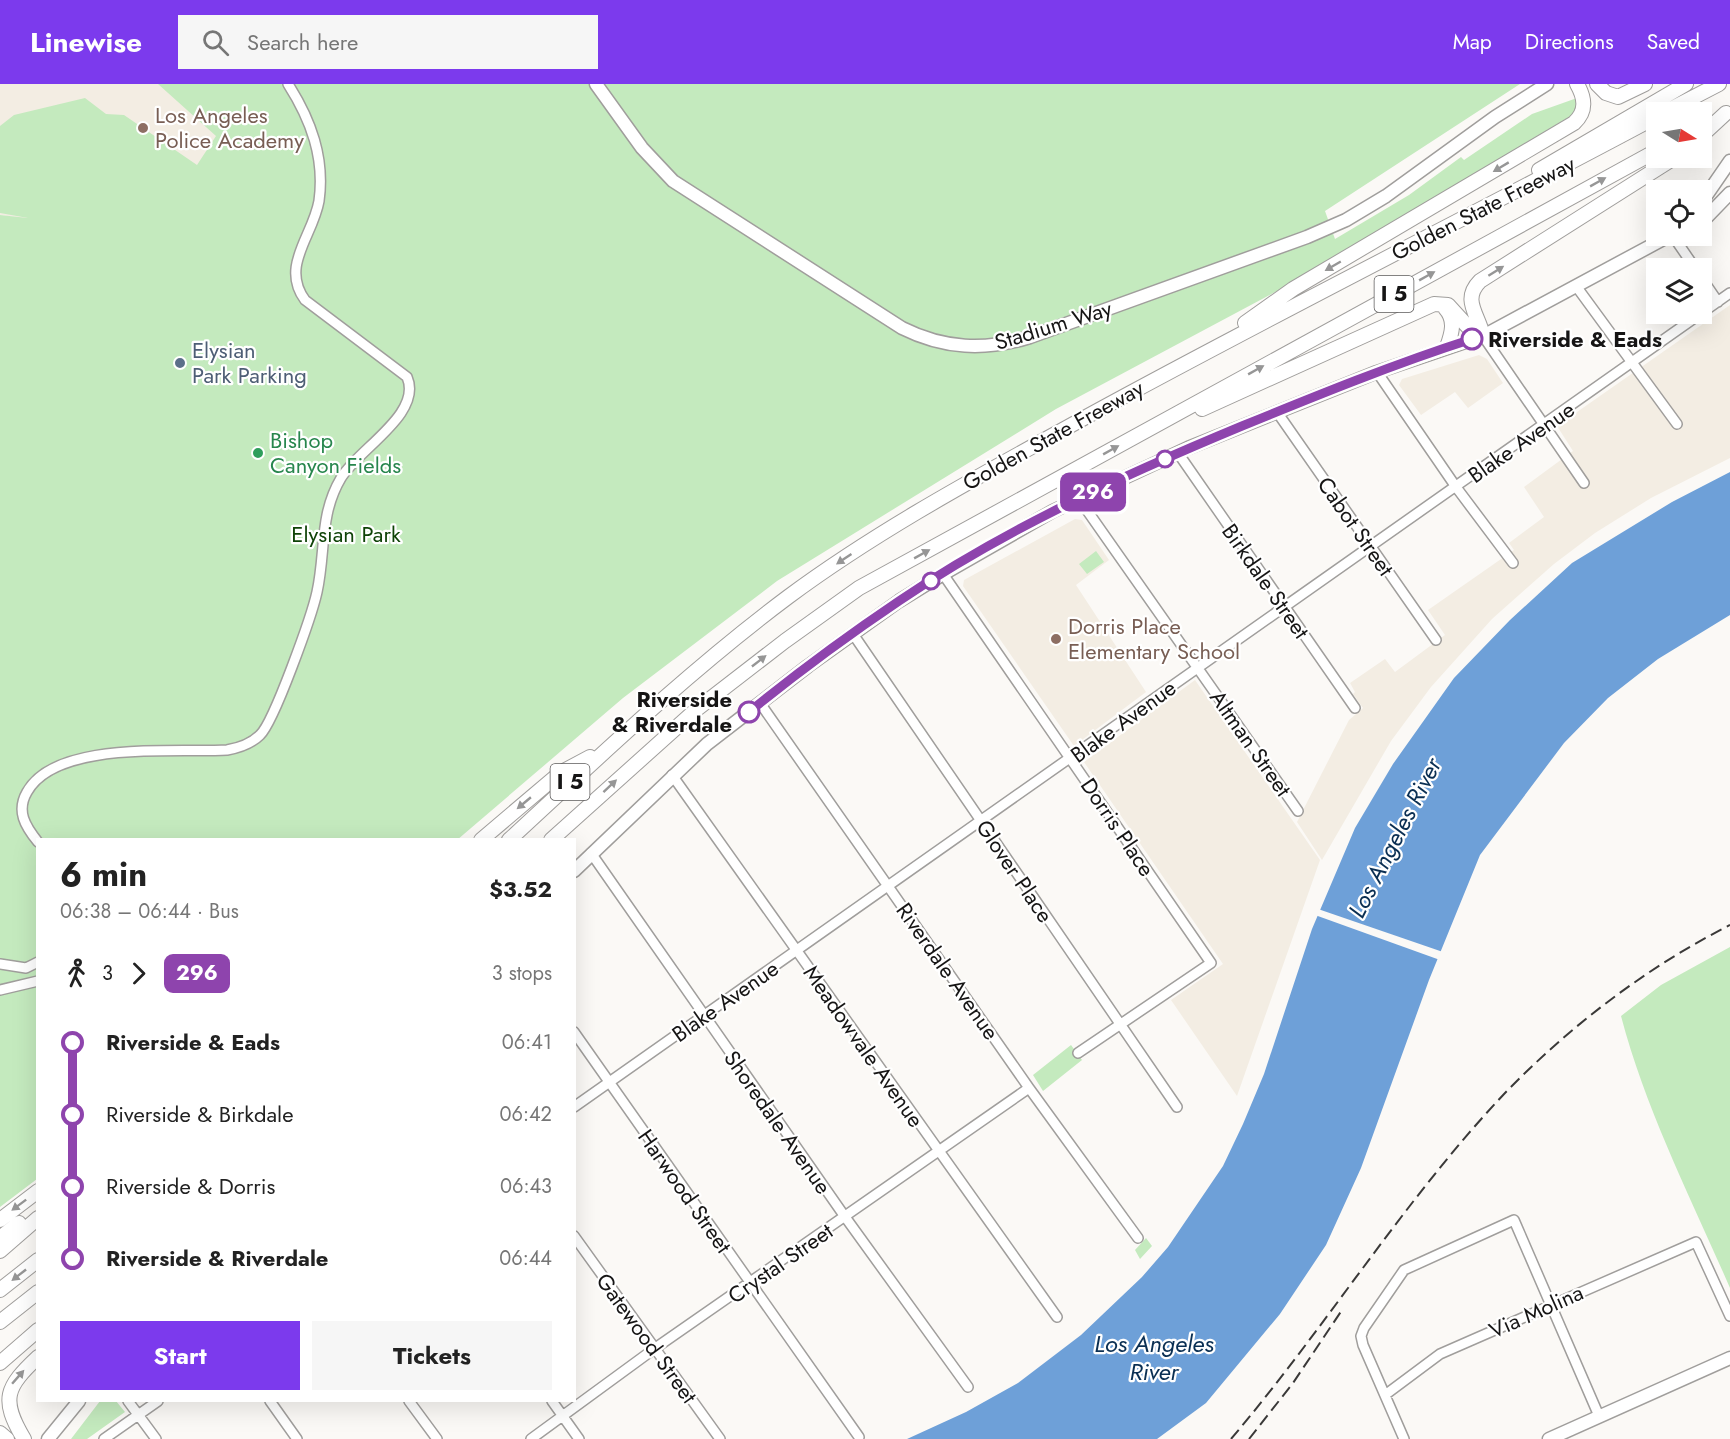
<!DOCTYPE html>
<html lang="en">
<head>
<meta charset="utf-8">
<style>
  body { margin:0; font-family:Jost,sans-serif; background:#f6f6f6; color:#222; height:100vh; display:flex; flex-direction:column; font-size:22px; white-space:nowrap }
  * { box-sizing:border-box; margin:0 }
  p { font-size:20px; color:#767676 }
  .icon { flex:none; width:33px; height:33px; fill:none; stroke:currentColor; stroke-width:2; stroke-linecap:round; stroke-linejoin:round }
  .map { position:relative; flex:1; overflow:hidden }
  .sheet { position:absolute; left:36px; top:754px; width:540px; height:564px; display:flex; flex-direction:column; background:#fff; border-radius:0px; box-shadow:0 6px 24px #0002 }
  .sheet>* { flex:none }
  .badge { padding:0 12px; border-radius:9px; font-size:21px; line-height:39px }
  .needle { width:39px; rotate:101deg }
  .buttons { position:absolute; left:1646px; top:18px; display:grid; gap:12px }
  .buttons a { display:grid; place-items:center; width:66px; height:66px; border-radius:0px; background:#fff; box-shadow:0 6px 24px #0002; font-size:30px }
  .map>.badge { position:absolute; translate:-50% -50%; box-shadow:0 0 0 3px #fff }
  .legs { display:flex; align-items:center; gap:9px; height:66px; padding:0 24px; font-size:20px }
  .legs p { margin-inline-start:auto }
  .headline { display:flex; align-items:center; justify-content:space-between; height:102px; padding:0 24px }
  h1 { font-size:33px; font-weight:700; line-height:45px }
  .primary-button { display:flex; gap:12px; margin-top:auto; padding:12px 24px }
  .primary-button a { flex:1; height:69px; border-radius:0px; background:#7c3aed; color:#fff; font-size:24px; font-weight:700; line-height:69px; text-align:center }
  .primary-button a+a { background:#f6f6f6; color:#222 }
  ul { padding:0 24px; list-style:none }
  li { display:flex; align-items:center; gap:21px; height:72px; font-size:22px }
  li i { display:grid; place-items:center; width:9px; height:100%; margin:0 8px; background:currentColor }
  li i::after { content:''; width:15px; height:15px; margin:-8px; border:4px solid; border-radius:50%; background:#fff }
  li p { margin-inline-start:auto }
  li:first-child i { background:linear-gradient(#0000 50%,currentColor 0) }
  li:last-child i { background:linear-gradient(currentColor 50%,#0000 0) }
  header { display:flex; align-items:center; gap:36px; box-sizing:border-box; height:84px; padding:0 30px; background:#7c3aed; color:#fff }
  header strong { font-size:28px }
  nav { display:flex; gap:33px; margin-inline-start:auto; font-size:21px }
  .search { width:420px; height:54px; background:#f6f6f6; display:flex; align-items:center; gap:15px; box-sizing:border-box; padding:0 21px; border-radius:0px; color:#767676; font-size:22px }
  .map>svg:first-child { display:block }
  .built { fill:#f3ede3 }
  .green { fill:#c4eabe }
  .water { fill:#6ea0d8 }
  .pier { fill:#fbf9f6 }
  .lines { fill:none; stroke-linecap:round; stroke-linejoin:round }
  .minor-casing { stroke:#a09e9c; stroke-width:12 }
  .major-casing { stroke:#a09e9c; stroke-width:15 }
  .highway-casing { stroke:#a09e9c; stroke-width:16 }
  .minor { stroke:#fff; stroke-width:9 }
  .major { stroke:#fff; stroke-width:12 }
  .highway { stroke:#fff; stroke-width:14 }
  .rail { stroke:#3a3938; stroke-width:2; stroke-dasharray:12 6; stroke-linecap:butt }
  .oneway { fill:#969696 }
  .line-1-casing { stroke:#fff; stroke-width:14 }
  .line-1 { stroke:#8e44ad; stroke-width:9 }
  .education-dot { fill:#8d6e63; stroke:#fff; stroke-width:2 }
  .stop-1-dot { fill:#fff; stroke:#8e44ad; stroke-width:3 }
  .service-dot { fill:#5c6f8a; stroke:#fff; stroke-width:2 }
  .leisure-dot { fill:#2e9e5b; stroke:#fff; stroke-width:2 }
  .labels { text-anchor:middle; stroke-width:4.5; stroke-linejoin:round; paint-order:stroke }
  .shield { fill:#fff; stroke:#5c5b5b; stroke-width:1.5 }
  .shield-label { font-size:21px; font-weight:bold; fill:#161515 }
  .education-label { font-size:22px; fill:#785e54; stroke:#fff; text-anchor:start }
  .street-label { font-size:22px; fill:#161515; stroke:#fff }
  .stop-label { font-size:22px; font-weight:bold; fill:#161515; stroke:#fff; text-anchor:start }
  .service-label { font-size:22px; fill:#4e5e75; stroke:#fff; text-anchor:start }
  .leisure-label { font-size:22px; fill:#27864d; stroke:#fff; text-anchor:start }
  .park-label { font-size:22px; fill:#0f4307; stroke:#fff }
  .water-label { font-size:24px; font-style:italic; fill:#0a2f53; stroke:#fff }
</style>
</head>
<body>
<header>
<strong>Linewise</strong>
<div class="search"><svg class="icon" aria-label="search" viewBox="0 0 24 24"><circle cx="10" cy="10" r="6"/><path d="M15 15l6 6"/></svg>Search here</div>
<nav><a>Map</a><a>Directions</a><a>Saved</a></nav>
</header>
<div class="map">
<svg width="1730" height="1355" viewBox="0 0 1730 1355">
  <rect width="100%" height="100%" fill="#fbf9f6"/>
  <!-- built -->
  <path class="built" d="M 0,0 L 263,0 L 244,163 L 0,131 Z
    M 1730,221 L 1730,374 L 1651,414 L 1595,449 L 1554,480 L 1492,535 L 1431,603 L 1391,657 L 1322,776 L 1297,738 L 1349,636 L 1363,624 L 1353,610 L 1355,608 L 1350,599 L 1385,575 L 1395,588 L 1445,551 L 1428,526 L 1514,466 L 1509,459 L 1544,433 L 1524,403 L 1573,367 L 1557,342 Z
    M 1479,271 L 1487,275 L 1503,299 L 1468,324 L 1455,308 L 1421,331 L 1399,301 L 1402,295 Z
    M 1075,435 L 1082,436 L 1109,476 L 1076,501 L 1146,608 L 1074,662 L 963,502 L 964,496 Z
    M 1195,596 L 1320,776 L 1237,1012 L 1171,916 L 1223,880 L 1084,678 Z"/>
  <!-- green -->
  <path class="green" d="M 158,0 L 1520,0 L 1325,127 L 1335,155 L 1409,111 L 1461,73 L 1464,76 L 1532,30 L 1577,14 L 1578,20 L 1574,30 L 1305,192 L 1056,325 L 777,497 L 623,614 L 457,756 L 38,756 L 37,1095 L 0,1123 L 0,131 L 28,134 L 0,129 L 0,42 L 14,31 L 85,14 L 106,30 L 124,31 L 197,81 L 216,52 Z
    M 1096,467 L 1104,478 L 1087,490 L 1079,480 Z
    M 1730,863 L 1730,1204 C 1691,1114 1646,1027 1621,932 L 1661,901 Z
    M 1071,961 L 1082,976 L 1043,1007 L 1033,991 Z
    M 1146,1154 L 1152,1162 L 1140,1175 L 1135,1166 Z
    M 100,1317 L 116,1317 L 125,1328 L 87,1355 L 71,1355 Z"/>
  <!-- water -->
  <path class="water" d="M 1730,388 L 1730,531 L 1658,575 L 1608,614 L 1564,659 L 1480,771 L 1429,896 L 1361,1084 L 1326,1161 L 1280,1230 L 1206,1319 L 1157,1355 L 907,1355 L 966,1328 L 1018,1299 L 1081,1251 L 1142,1193 L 1168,1163 L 1223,1082 L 1243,1040 L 1264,990 L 1312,845 L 1355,744 L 1393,680 L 1454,594 L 1510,536 L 1572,479 L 1672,418 Z"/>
  <!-- pier -->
  <path class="pier" d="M 1318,825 L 1443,868 L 1440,876 L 1315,831 Z"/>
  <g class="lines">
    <defs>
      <path id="minor" d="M 1673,152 L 1695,184
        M 1701,193 L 1718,218
        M 1576,202 L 1677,340
        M 1483,252 L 1584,399
        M 1377,288 L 1456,403 L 1513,479
        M 1277,328 L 1436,556
        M 1178,369 L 1355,624
        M 1079,415 L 1298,727
        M 943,490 L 1211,879 L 1078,969
        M 853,550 L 1177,1023
        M 760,619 L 1029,1004 L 1138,1154
        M 672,691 L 1057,1233
        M 38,758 C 25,742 16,727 27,708 C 56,656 176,669 227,666 C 239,664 251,660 260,651 C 274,638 312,531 317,508 C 326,467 319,431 341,394 C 358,365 423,330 407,293 L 305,216 C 280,182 313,152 319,117 C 325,74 311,36 288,0
        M 591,769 L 843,1130 L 968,1303
        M 0,880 L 26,884 L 38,878
        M 0,906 L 38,897
        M 574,948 L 859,1353
        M 574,1023 L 1730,209
        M 574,1152 L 720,1355
        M 1385,1311 L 1440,1270 L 1696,1158 L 1730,1232
        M 128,1317 L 156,1355
        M 270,1317 L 297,1355
        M 409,1317 L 437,1355
        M 552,1317 L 579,1355
        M 104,1355 L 158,1317
        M 531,1355 L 654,1265 L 1029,1004
        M 1404,1355 L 1363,1261 L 1361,1252 L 1364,1244 L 1404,1186 L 1514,1136 L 1599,1332"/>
      <path id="major" d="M 596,0 L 642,64 L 673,97 L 902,244 C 944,265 985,267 1030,253 L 1307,153 L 1346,136 L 1386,112 L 1495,33 L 1547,0
        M 1701,119 L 1730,77
        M 1701,139 L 1730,109
        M 574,787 L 707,660 L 808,582 L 899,517 L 943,490 L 1053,427 L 1188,364 L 1377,288 L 1483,252 L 1669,152
        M 48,1355 L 79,1317
        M 1549,1355 L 1730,1274"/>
      <path id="highway" d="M 1597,0 L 1606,9 L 1618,13 L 1645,0
        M 1665,28 L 1719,0
        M 1701,52 L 1726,29
        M 1539,86 L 1686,0
        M 1445,224 C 1456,236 1452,249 1447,263
        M 1245,239 L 1293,205 L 1574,39 C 1587,27 1585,14 1577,0
        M 1483,252 C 1479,231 1461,216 1480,197 L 1674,74
        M 1202,325 L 1434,220 L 1448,221 L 1469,244 L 1483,252
        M 481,756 L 560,689 L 590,673
        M 509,756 C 599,673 689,587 788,513 C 881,444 985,389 1086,333 C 1274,230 1467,134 1656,33
        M 551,756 L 697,625 L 785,557 L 859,504 L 1656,67
        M 0,1136 L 38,1107
        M 0,1154 L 19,1139
        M 0,1167 L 38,1134
        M 0,1206 L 38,1176
        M 0,1238 L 38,1208
        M 0,1279 L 38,1246
        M 0,1349 L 7,1355
        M 24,1355 C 0,1315 6,1303 38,1273"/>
    </defs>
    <!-- minor casing -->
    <use href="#minor" class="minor-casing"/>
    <!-- major casing -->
    <use href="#major" class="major-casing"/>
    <!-- highway casing -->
    <use href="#highway" class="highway-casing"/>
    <!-- minor -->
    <use href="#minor" class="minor"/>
    <!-- major -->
    <use href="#major" class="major"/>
    <!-- highway -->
    <use href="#highway" class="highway"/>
    <!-- rail -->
    <path class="rail" d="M 1231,1355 C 1326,1243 1404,1116 1505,1009 C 1570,942 1647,883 1730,841
      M 1249,1355 L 1293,1299 L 1342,1226"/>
  </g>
  <!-- one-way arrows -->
  <defs><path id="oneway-solid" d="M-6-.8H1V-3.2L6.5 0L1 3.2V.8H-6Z" transform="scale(1.5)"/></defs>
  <g class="oneway">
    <use href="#oneway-solid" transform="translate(1501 83) rotate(149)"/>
    <use href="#oneway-solid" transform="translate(1598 98) rotate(-29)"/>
    <use href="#oneway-solid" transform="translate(1333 182) rotate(150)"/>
    <use href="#oneway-solid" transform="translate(1496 187) rotate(-32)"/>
    <use href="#oneway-solid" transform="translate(1427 192) rotate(-29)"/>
    <use href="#oneway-solid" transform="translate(1256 286) rotate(-29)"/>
    <use href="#oneway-solid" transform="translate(1111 366) rotate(-29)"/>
    <use href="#oneway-solid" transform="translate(922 470) rotate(-29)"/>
    <use href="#oneway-solid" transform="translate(844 475) rotate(146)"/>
    <use href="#oneway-solid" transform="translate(759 577) rotate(-38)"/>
    <use href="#oneway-solid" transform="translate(610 702) rotate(-43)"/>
    <use href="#oneway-solid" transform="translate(524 719) rotate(140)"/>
    <use href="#oneway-solid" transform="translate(19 1121) rotate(143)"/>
    <use href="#oneway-solid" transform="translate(19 1191) rotate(142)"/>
    <use href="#oneway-solid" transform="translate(18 1293) rotate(-49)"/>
  </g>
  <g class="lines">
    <defs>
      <path id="line-1" d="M 749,628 C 797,589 847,552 899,517 C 1005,445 1124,391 1242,342 C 1318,311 1394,280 1472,255"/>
    </defs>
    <!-- line-1 casing -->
    <use href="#line-1" class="line-1-casing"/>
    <!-- line-1 -->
    <use href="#line-1" class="line-1"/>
  </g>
  <!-- markers -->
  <g class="education-dot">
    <circle cx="143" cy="44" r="6"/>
    <circle cx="1056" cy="555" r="6"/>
  </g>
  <g class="stop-1-dot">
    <circle cx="1472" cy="255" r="10"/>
    <circle cx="1165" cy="375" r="8"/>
    <circle cx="931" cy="497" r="8"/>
    <circle cx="749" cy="628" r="10"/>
  </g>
  <circle class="service-dot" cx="180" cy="279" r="6"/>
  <circle class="leisure-dot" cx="258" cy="369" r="6"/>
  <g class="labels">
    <!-- shield labels -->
    <g class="shield">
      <rect x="1374.5" y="192" width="39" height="36" rx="4.5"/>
      <rect x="550.5" y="680" width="39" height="36" rx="4.5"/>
    </g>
    <g class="shield-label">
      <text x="1394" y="217">I 5</text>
      <text x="570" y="705">I 5</text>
    </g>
    <!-- education labels -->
    <g class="education-label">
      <text x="155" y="39">Los Angeles<tspan x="155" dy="25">Police Academy</tspan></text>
      <text x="1068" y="550">Dorris Place<tspan x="1068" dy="25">Elementary School</tspan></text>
    </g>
    <!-- street labels -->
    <g class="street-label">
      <text transform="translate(1483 124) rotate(-27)" y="8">Golden State Freeway</text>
      <text transform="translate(1053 241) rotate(-17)" y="8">Stadium Way</text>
      <text transform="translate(1053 351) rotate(-29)" y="8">Golden State Freeway</text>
      <text transform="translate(1521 358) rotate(-35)" y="8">Blake Avenue</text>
      <text transform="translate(1356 442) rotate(55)" y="8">Cabot Street</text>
      <text transform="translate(1266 497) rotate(55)" y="8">Birkdale Street</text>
      <text transform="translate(1123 637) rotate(-36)" y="8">Blake Avenue</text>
      <text transform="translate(1251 659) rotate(55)" y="8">Altman Street</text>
      <text transform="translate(1118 743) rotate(56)" y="8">Dorris Place</text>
      <text transform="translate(1015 787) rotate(56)" y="8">Glover Place</text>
      <text transform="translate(948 887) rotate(55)" y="8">Riverdale Avenue</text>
      <text transform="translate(725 917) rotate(-35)" y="8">Blake Avenue</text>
      <text transform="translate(864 962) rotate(55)" y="8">Meadowvale Avenue</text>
      <text transform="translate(778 1038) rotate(55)" y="8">Shoredale Avenue</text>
      <text transform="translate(685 1107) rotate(55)" y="8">Harwood Street</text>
      <text transform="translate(780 1179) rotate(-35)" y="8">Crystal Street</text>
      <text transform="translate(1536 1227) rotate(-24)" y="8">Via Molina</text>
      <text transform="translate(647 1254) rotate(54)" y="8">Gatewood Street</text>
    </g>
    <!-- stop labels -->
    <g class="stop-label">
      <text x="1488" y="263">Riverside &amp; Eads</text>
      <text x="732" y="623" text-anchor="end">Riverside<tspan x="732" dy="25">&amp; Riverdale</tspan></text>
    </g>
    <!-- service labels -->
    <g class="service-label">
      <text x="192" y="274">Elysian<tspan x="192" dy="25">Park Parking</tspan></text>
    </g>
    <!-- leisure labels -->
    <g class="leisure-label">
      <text x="270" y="364">Bishop<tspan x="270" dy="25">Canyon Fields</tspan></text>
    </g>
    <!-- park labels -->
    <g class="park-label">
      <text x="346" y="458">Elysian Park</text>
    </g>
    <!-- water labels -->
    <g class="water-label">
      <text transform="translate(1395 754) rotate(-63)" y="8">Los Angeles River</text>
      <text x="1154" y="1268">Los Angeles<tspan x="1154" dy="28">River</tspan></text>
    </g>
  </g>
</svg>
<div class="buttons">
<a><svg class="needle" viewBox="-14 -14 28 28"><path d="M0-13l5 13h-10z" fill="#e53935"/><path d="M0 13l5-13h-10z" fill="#767676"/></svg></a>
<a><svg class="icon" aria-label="locate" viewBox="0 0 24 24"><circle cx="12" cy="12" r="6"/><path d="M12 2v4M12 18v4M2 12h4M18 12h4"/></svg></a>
<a><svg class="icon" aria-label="layers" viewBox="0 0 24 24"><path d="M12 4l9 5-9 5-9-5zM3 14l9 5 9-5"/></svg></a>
</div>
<b class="badge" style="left:1093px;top:408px;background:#8e44ad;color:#fff">296</b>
<section class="sheet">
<div class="headline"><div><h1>6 min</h1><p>06:38 – 06:44 · Bus</p></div><b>$3.52</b></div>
<div class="legs"><svg class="icon" aria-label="walk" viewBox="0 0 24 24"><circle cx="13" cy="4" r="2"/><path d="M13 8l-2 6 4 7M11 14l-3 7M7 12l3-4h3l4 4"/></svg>3<svg class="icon" aria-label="forward" viewBox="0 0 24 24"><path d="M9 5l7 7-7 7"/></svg><b class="badge" style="background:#8e44ad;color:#fff">296</b><p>3 stops</p></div>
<ul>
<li><i style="color:#8e44ad"></i><b>Riverside &amp; Eads</b><p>06:41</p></li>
<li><i style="color:#8e44ad"></i><span>Riverside &amp; Birkdale</span><p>06:42</p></li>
<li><i style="color:#8e44ad"></i><span>Riverside &amp; Dorris</span><p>06:43</p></li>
<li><i style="color:#8e44ad"></i><b>Riverside &amp; Riverdale</b><p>06:44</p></li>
</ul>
<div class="primary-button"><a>Start</a><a>Tickets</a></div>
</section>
</div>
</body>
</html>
